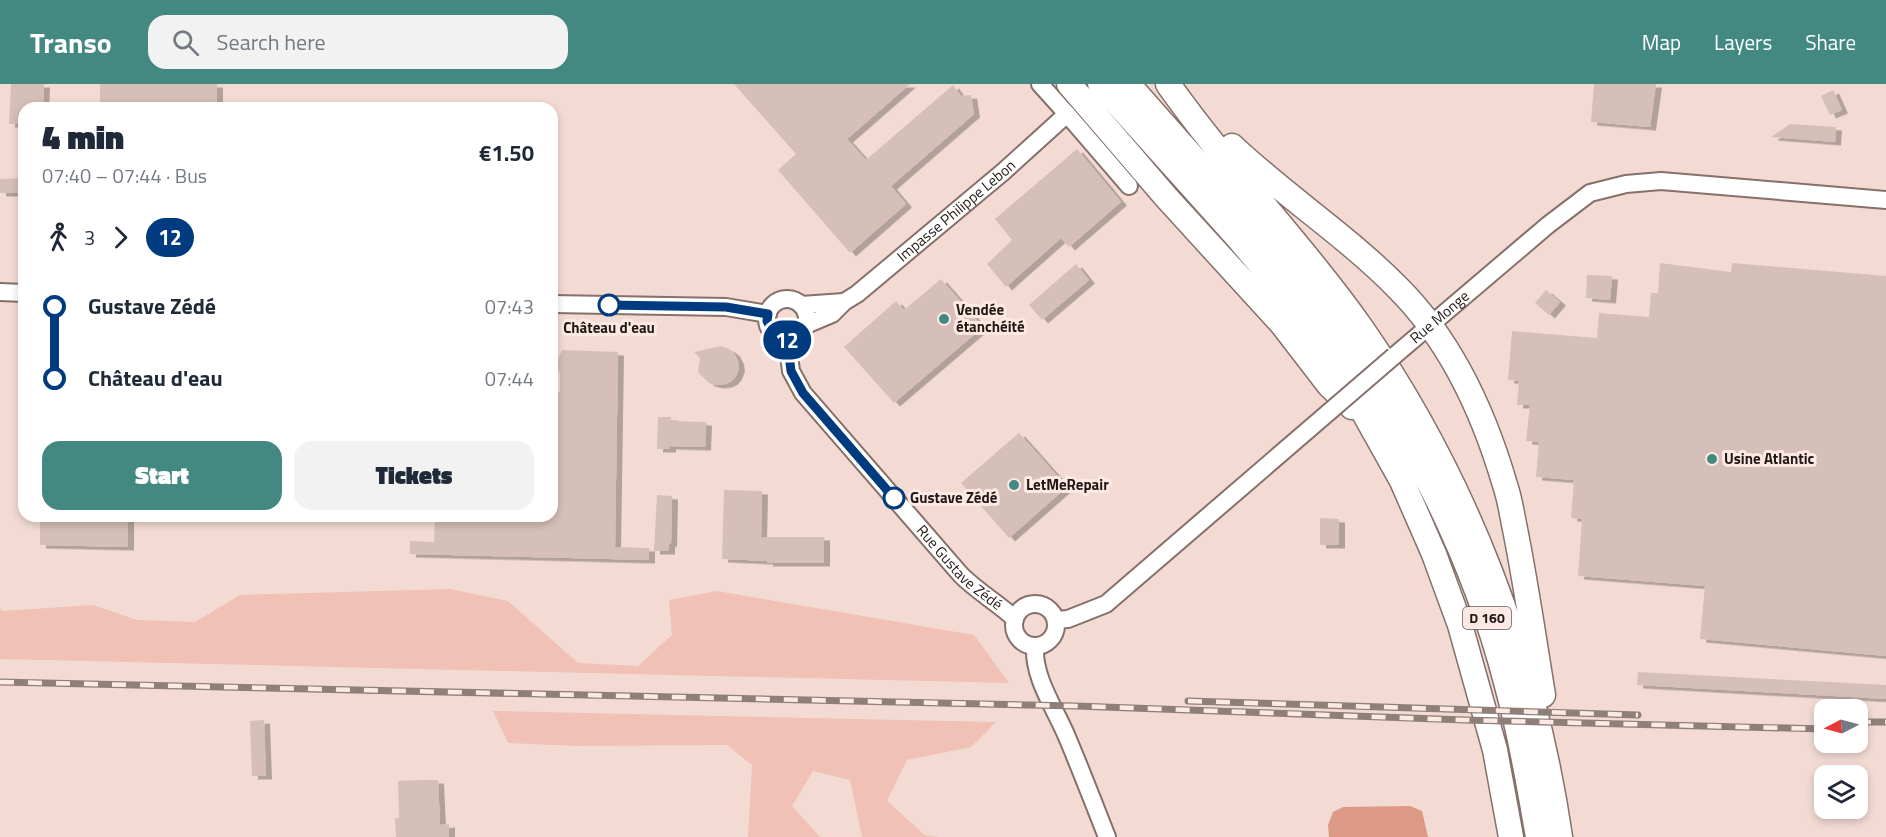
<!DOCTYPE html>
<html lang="en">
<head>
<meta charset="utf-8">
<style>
  body { margin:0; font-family:"Titillium Web",sans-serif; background:#f2f2f3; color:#1f2937; height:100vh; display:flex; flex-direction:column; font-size:22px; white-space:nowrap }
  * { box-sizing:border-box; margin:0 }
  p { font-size:20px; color:#747a83 }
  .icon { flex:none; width:33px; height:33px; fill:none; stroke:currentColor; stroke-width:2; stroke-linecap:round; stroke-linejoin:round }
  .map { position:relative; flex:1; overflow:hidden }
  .sheet { position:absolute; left:18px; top:18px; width:540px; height:420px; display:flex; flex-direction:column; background:#fff; border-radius:18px; box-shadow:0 3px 9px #0003 }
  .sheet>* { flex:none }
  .badge { padding:0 12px; border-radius:20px; font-size:21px; line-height:39px }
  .needle { width:39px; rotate:264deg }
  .tools { position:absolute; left:1814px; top:615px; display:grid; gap:12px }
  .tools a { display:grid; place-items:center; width:54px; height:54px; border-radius:12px; background:#fff; box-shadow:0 3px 9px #0003; font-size:30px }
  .map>.badge { position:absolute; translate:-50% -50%; box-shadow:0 0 0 3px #fff }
  .legs { display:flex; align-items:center; gap:9px; height:66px; padding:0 24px; font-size:20px }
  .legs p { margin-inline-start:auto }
  .head { display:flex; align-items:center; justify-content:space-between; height:102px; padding:0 24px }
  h1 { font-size:33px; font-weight:800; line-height:45px }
  .action { display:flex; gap:12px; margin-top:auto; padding:12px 24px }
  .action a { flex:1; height:69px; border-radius:18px; background:#438982; color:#fff; font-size:24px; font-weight:800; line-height:69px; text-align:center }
  .action a+a { background:#f2f2f3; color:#1f2937 }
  ul { padding:0 24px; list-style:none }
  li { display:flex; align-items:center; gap:21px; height:72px; font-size:22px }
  li i { display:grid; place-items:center; width:9px; height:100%; margin:0 8px; background:currentColor }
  li i::after { content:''; width:15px; height:15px; margin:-8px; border:4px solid; border-radius:50%; background:#fff }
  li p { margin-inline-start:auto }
  li:first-child i { background:linear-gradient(#0000 50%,currentColor 0) }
  li:last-child i { background:linear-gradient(currentColor 50%,#0000 0) }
  header { display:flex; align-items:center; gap:36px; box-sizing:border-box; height:84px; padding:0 30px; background:#438982; color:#fff }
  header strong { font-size:28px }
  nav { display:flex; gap:33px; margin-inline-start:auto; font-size:21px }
  .search { width:420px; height:54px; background:#f2f2f3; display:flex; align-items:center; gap:15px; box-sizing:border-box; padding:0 21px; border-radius:18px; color:#747a83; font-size:22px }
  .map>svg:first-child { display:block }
  .green { fill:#f0c1b4 }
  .water { fill:#db9986 }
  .building { fill:#d6bfb8; filter:url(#shadow) }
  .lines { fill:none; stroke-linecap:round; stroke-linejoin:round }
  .minor-casing { stroke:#85706a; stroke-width:20 }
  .highway-casing { stroke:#85706a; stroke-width:27 }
  .minor { stroke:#fff; stroke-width:16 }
  .highway { stroke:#fff; stroke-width:24 }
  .rail-casing { stroke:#8f7f79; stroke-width:7 }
  .rail { stroke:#fde9e4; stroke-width:4.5; stroke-dasharray:14; stroke-linecap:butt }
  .minor-bridge-casing { stroke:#85706a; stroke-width:20; stroke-linecap:butt }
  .minor-bridge { stroke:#fff; stroke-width:16 }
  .line-1-casing { stroke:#fff; stroke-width:14 }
  .line-1 { stroke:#003b80; stroke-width:9 }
  .stop-1-dot { fill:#fff; stroke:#003b80; stroke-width:3 }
  .poi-dot { fill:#438982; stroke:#fde9e4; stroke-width:2 }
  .labels { text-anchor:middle; stroke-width:6; stroke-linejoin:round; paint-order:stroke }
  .shield { fill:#fde9e4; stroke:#635754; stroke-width:1.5 }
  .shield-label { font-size:14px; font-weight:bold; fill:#211916 }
  .street-label { font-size:15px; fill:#211916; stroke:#fde9e4 }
  .poi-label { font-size:15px; font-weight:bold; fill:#211916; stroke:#fde9e4; text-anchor:start }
  .stop-label { font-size:15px; font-weight:bold; fill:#211916; stroke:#fde9e4 }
</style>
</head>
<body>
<header>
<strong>Transo</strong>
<div class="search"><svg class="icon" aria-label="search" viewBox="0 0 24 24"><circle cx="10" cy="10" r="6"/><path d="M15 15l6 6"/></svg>Search here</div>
<nav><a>Map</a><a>Layers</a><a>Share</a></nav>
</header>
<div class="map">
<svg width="1886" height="753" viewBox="0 0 1886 753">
  <defs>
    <filter id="shadow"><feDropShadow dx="6" dy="3.5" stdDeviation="0" flood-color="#0004"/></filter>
  </defs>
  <rect width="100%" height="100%" fill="#f3dbd4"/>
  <!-- green -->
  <path class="green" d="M 450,505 L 508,517 L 578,579 L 638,582 L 672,551 L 669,516 L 717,507 L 974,551 L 1009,599 L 0,575 L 0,524 L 3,527 L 93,521 L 137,536 L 195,538 L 240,511 Z
    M 493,627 L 996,638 L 971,663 L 907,676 L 887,717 L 925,751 L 939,753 L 862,753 L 850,696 L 813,687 L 792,722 L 820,753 L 748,753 L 752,681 L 727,661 L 576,662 L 508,659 Z"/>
  <!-- water -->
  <path class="water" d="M 1410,722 L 1422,727 L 1428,753 L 1329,753 L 1328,741 L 1333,728 L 1343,723 Z"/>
  <!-- building -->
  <path class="building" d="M 11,0 L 44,0 L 43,24 L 24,24 L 24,40 L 9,40 Z
    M 100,0 L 217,0 L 217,24 L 100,24 Z
    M 734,0 L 910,0 L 847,55 L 866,76 L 953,1 L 961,12 L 971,11 L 974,30 L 891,102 L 906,120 L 850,169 L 778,86 L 796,70 Z
    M 1594,0 L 1656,0 L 1650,43 L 1591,38 Z
    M 1833,6 L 1842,26 L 1830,31 L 1821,12 Z
    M 1790,40 L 1836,43 L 1835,58 L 1771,53 Z
    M 1077,65 L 1121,118 L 1069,163 L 1061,154 L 1006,203 L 987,180 L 1012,156 L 995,135 Z
    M 24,94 L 24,109 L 0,109 L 0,95 Z
    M 1660,179 L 1731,188 L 1732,179 L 1886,192 L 1886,572 L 1700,555 L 1705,502 L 1578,492 L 1582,435 L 1571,434 L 1574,396 L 1536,393 L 1539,358 L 1526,357 L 1530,321 L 1517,321 L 1519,297 L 1508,296 L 1512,247 L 1597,254 L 1599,229 L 1649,233 L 1651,209 L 1658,209 Z
    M 1076,180 L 1089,196 L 1042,236 L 1029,221 Z
    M 1587,191 L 1612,192 L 1610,216 L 1586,214 Z
    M 941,195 L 983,243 L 894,319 L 844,263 L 896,217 L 904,226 Z
    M 1546,206 L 1560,218 L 1549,231 L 1535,219 Z
    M 721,262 L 729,265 L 734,269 L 738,277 L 739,284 L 736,292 L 732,297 L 726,300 L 717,301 L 709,299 L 698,288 L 700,274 L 694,268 Z
    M 562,266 L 618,268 L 615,463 L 649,464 L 649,476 L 410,470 L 410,457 L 434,458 L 435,432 L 552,432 L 552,308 L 560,308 L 560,290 L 556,280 Z
    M 658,333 L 671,333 L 671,337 L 706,338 L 705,363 L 670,362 L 670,365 L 657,365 Z
    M 1019,349 L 1067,403 L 1009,454 L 961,399 Z
    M 724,406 L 762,407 L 761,453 L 824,453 L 824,479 L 767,479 L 767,477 L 722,475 Z
    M 657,411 L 672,412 L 671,460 L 669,459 L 669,467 L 654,467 Z
    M 40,432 L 128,432 L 128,463 L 40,461 Z
    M 1320,434 L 1339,435 L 1339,461 L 1320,461 Z
    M 1638,588 L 1886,601 L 1886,615 L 1637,601 Z
    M 264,636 L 266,692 L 252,692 L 250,637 Z
    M 419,696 L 438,696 L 440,741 L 449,740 L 449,753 L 396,753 L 395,734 L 399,734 L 398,697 Z"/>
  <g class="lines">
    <defs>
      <g id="minor">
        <path d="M 1040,0 L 1067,30"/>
        <path d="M 0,208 L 24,209"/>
        <circle cx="787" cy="235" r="20"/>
        <path d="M 552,220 L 726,223 L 768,230"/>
        <path d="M 801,221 L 844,218"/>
        <path id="s1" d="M 806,241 L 832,230 L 844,218 L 857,210 L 1003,88 L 1067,30 L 1129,102"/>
        <path id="s2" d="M 787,255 L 791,287 L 803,309 L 961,491 C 978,508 998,519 1015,535"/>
        <path id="s3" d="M 1394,272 L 1548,141 L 1590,109 L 1626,100 L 1661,97 L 1886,116"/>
        <circle cx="1035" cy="541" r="21"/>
        <path d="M 1056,536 L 1068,535 L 1106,520 L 1329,328"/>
        <path d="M 1035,562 C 1033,594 1055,624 1067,653 C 1081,686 1094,720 1107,753"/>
      </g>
      <path id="highway" d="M 1069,0 L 1166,113 L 1282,240 L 1329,301 L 1352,323
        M 1100,0 L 1239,155 L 1314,245 L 1341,288 L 1402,397 L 1434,470 L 1460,541 L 1495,666 L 1511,753
        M 1128,0 C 1169,46 1210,93 1251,139 C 1277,170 1305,200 1329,234 C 1406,343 1472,467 1506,598 C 1520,649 1529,701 1538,753
        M 1168,0 C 1228,85 1302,160 1362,245 C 1466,395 1534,573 1560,753
        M 1232,62 C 1285,112 1347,152 1398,204 C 1451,257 1484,329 1505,401 C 1510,415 1512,431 1515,445 C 1526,500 1534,556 1543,611"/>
    </defs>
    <!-- minor casing -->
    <use href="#minor" class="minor-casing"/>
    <!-- highway casing -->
    <use href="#highway" class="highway-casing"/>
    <!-- minor -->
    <use href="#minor" class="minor"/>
    <!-- highway -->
    <use href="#highway" class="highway"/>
    <defs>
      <path id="rail" d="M 0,598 L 1076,622 L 1465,636 L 1824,645
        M 1188,617 L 1638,631
        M 1857,638 L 1886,638"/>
    </defs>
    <!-- rail casing -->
    <use href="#rail" class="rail-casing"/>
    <!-- rail -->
    <use href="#rail" class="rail"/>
    <defs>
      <path id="minor-bridge" d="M 1329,328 L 1394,272"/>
    </defs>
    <!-- minor-bridge casing -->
    <use href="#minor-bridge" class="minor-bridge-casing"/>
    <!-- minor-bridge -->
    <use href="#minor-bridge" class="minor-bridge"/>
  </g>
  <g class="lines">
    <defs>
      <path id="line-1" d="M 609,221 L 726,223 L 768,230 L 767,237 L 774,250 L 787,255 L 791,287 L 803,309 L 894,414"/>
    </defs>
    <!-- line-1 casing -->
    <use href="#line-1" class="line-1-casing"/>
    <!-- line-1 -->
    <use href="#line-1" class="line-1"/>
  </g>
  <!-- markers -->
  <g class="stop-1-dot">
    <circle cx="609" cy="221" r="10"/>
    <circle cx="894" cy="414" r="10"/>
  </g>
  <g class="poi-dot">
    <circle cx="944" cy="235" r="6"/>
    <circle cx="1712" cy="375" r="6"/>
    <circle cx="1014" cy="401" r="6"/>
  </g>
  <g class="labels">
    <!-- shield labels -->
    <rect class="shield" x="1463" y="523" width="48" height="22" rx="4.5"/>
    <g class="shield-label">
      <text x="1487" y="539">D 160</text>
    </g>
    <!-- street labels -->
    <g class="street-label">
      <text dy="5" stroke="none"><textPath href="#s1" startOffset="190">Impasse Philippe Lebon</textPath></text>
      <text dy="5" stroke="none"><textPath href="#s3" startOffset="60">Rue Monge</textPath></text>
      <text dy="5" stroke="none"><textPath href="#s2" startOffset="292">Rue Gustave Zédé</textPath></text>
    </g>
    <!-- poi labels -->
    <g class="poi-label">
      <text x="956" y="231">Vendée<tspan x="956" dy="17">étanchéité</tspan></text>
      <text x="1724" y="380">Usine Atlantic</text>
      <text x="1026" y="406">LetMeRepair</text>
    </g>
    <!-- stop labels -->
    <g class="stop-label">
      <text x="609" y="249">Château d'eau</text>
      <text x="910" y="419" text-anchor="start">Gustave Zédé</text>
    </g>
  </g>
</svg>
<div class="tools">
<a><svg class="needle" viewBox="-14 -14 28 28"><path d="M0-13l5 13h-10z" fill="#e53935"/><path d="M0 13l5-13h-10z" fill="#747a83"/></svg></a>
<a><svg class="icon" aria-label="layers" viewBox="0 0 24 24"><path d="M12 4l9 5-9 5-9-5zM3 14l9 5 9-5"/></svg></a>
</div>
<b class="badge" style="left:787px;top:256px;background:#003b80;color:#fff">12</b>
<section class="sheet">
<div class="head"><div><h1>4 min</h1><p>07:40 – 07:44 · Bus</p></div><b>€1.50</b></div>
<div class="legs"><svg class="icon" aria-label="walk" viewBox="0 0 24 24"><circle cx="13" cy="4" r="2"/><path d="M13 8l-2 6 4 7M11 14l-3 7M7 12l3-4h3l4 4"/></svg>3<svg class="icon" aria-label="forward" viewBox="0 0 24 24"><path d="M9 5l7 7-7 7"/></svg><b class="badge" style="background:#003b80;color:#fff">12</b></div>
<ul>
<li><i style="color:#003b80"></i><b>Gustave Zédé</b><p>07:43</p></li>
<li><i style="color:#003b80"></i><b>Château d'eau</b><p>07:44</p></li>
</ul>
<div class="action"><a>Start</a><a>Tickets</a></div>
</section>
</div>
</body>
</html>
